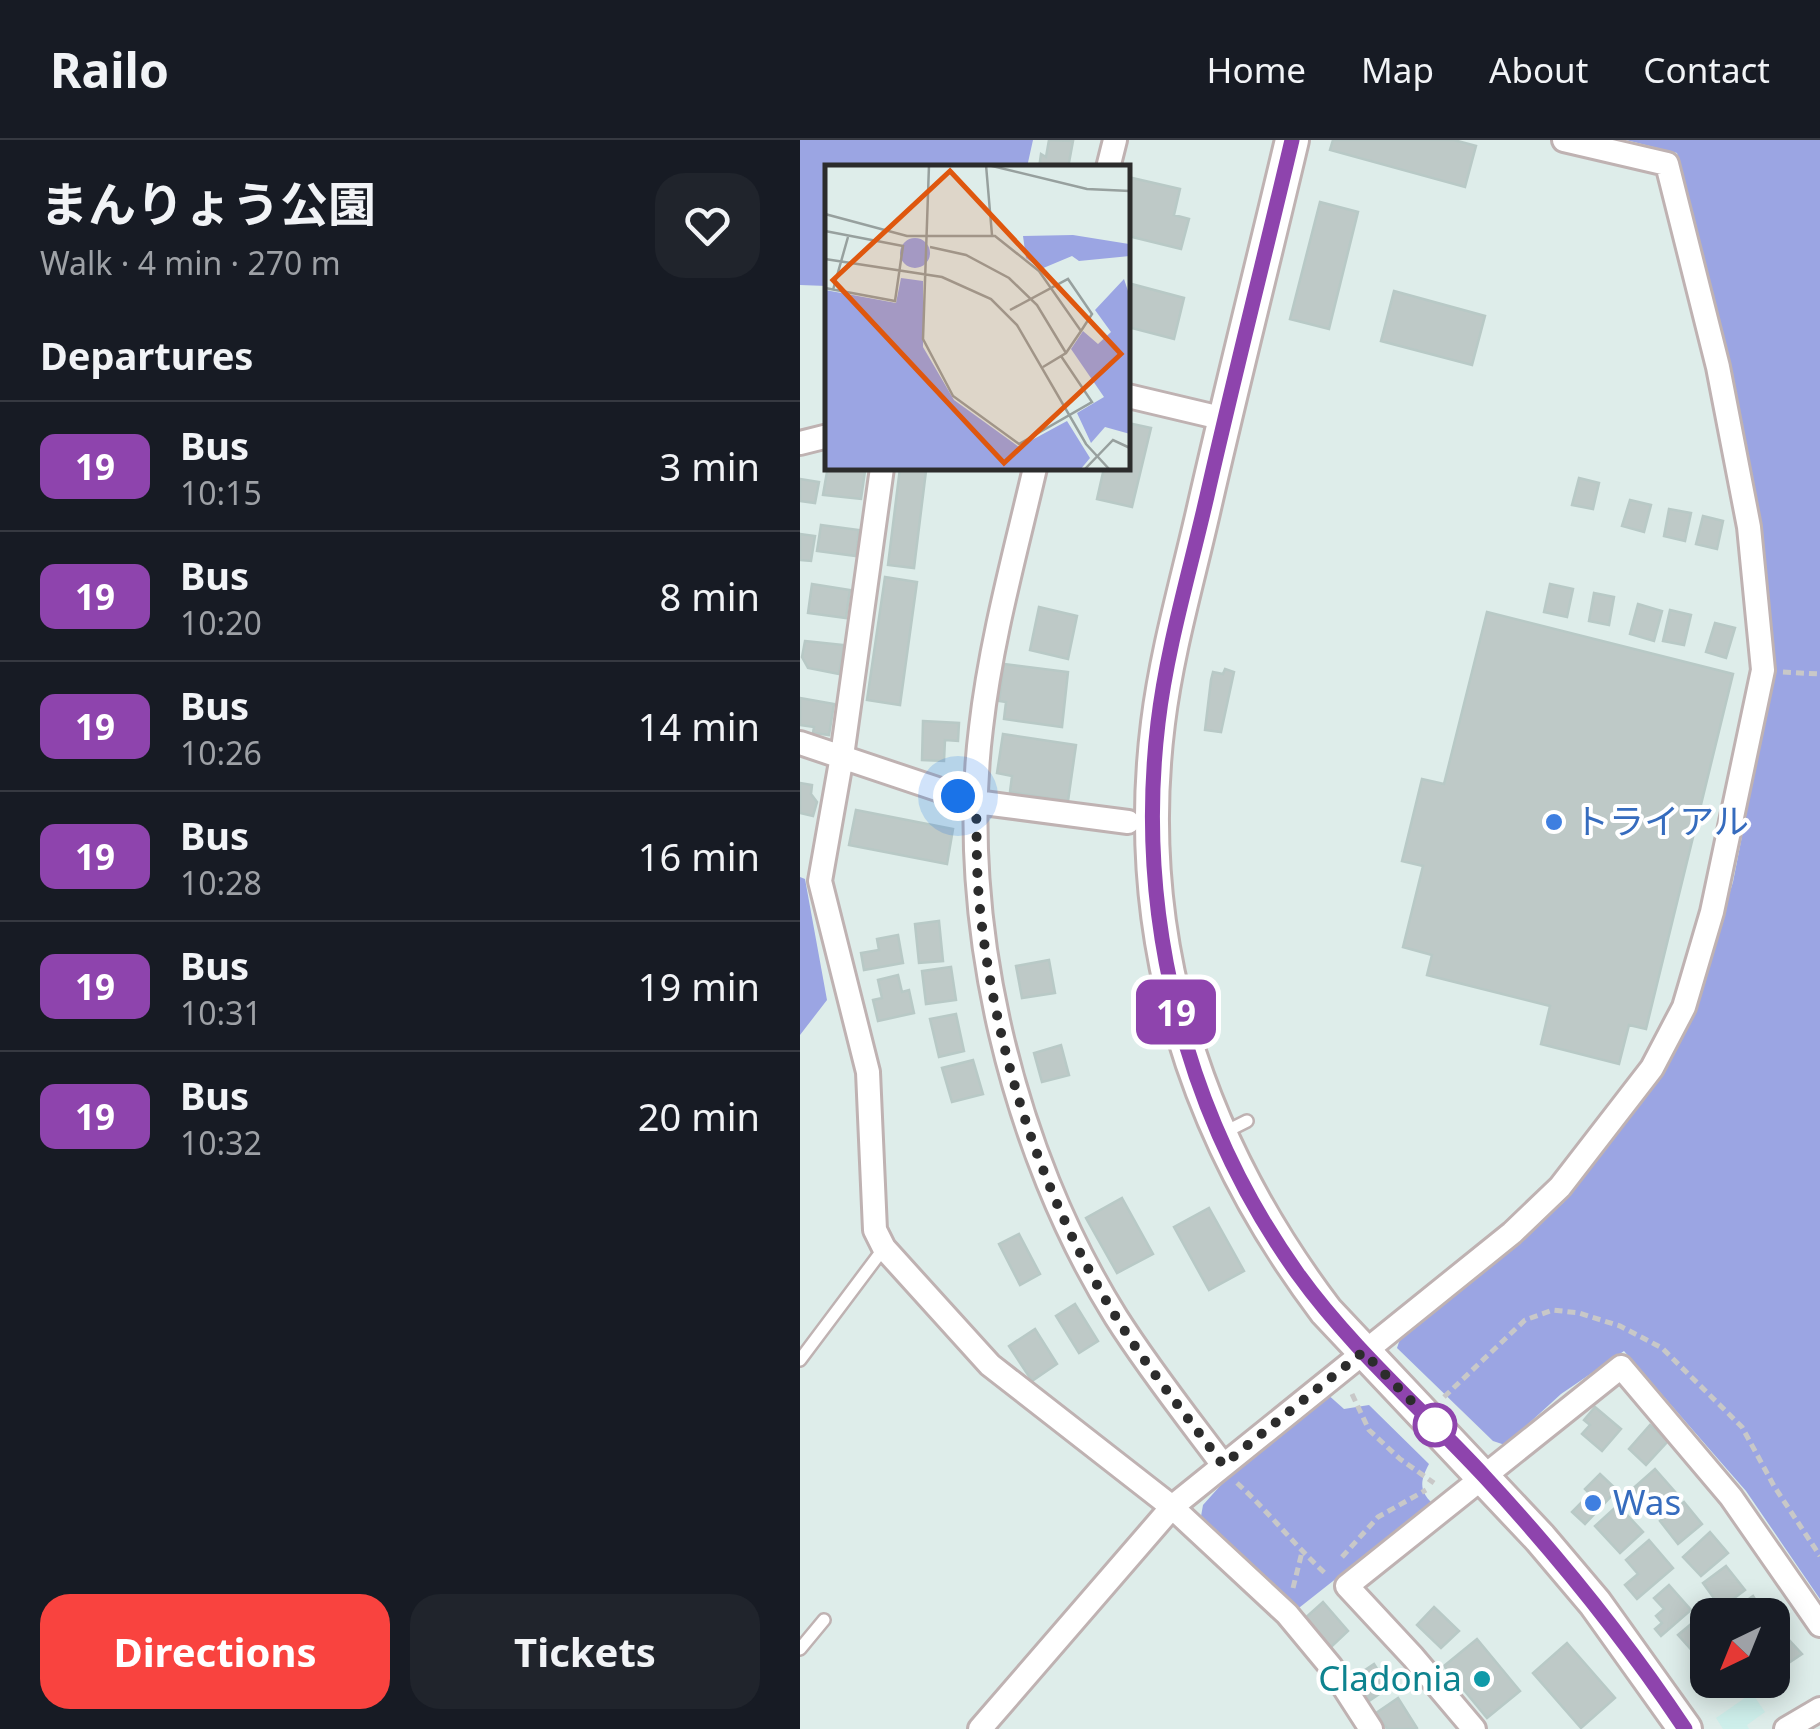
<!DOCTYPE html>
<html lang="en">
<head>
<meta charset="utf-8">
<style>
  body { margin:0; font-family:"Noto Sans","Noto Sans JP",sans-serif; background:#20242c; color:#f1f3f6; height:100vh; display:flex; flex-direction:column; font-size:38px; white-space:nowrap }
  * { box-sizing:border-box; margin:0 }
  p { font-size:32px; color:#9ea1a6 }
  .icon { flex:none; width:55px; height:55px; fill:none; stroke:currentColor; stroke-width:2; stroke-linecap:round; stroke-linejoin:round }
  .map { position:relative; flex:1; overflow:hidden }
  .sheet { display:flex; flex-direction:column; background:#171b24; width:800px }
  .sheet>* { flex:none }
  .badge { padding:0 20px; border-radius:15px; font-size:35px; line-height:65px }
  .needle { width:65px; rotate:223deg }
  .tools { position:absolute; left:890px; top:1458px; display:grid; gap:20px }
  .tools a { display:grid; place-items:center; width:100px; height:100px; border-radius:20px; background:#171b24; box-shadow:0 5px 25px #0003; font-size:50px }
  .you { position:absolute; width:50px; height:50px; margin:-25px; border:8px solid #fff; border-radius:50%; background:#1a73e8; box-shadow:0 0 0 15px #1a73e833 }
  .map>.badge { position:absolute; translate:-50% -50%; box-shadow:0 0 0 5px #fff }
  h2 { padding:0 40px; font-size:38px; line-height:90px }
  .round { display:grid; place-items:center; flex:none; width:105px; height:105px; border-radius:30px; background:#20242c }
  .overview { display:flex; align-items:center; justify-content:space-between; height:170px; padding:0 40px }
  h1 { font-size:48px; font-weight:700; line-height:75px }
  .cta { display:flex; gap:20px; margin-top:auto; padding:20px 40px }
  .cta a { flex:1; height:115px; border-radius:30px; background:#f9433f; color:#fff; font-size:40px; font-weight:700; line-height:115px; text-align:center }
  .cta a+a { background:#20242c; color:#f1f3f6 }
  ul { padding:0; list-style:none }
  li { display:flex; align-items:center; gap:30px; height:130px; padding:0 40px; border-top:2px solid #363941 }
  li div { flex:1 }
  li b { display:block; font-size:38px }
  li em { font-style:normal }
  li .badge { min-width:110px; font-weight:700; text-align:center }
  header { display:flex; align-items:center; gap:60px; box-sizing:border-box; height:140px; padding:0 50px; background:#171b24; border-bottom:2px solid #363941 }
  header strong { font-size:48px }
  nav { display:flex; gap:55px; margin-inline-start:auto; font-size:35px }
  main { display:flex; flex:1; min-height:0 }
  .map>svg:first-child { display:block }
  .education { fill:#ceefeb }
  .green { fill:#9ba5e3 }
  .building { fill:#bec9c7; stroke:#b8c9c6; stroke-width:2.5 }
  .lines { fill:none; stroke-linecap:round; stroke-linejoin:round }
  .lane-casing { stroke:#bfb2b2; stroke-width:16 }
  .street-casing { stroke:#bfb2b2; stroke-width:28 }
  .secondary-casing { stroke:#bfb2b2; stroke-width:38 }
  .path { stroke:#c8c8c8; stroke-width:5; stroke-dasharray:8 5; stroke-linecap:butt }
  .lane { stroke:#fff; stroke-width:11 }
  .street { stroke:#fff; stroke-width:22 }
  .secondary { stroke:#fff; stroke-width:32 }
  .line-casing { stroke:#fff; stroke-width:22 }
  .line { stroke:#8e44ad; stroke-width:15 }
  .walk { stroke:#2c2c2c; stroke-width:10; stroke-dasharray:0 18 }
  .shop-dot { fill:#3f7fe0; stroke:#fff; stroke-width:4 }
  .stop-dot { fill:#fff; stroke:#8e44ad; stroke-width:5 }
  .culture-dot { fill:#0f9aa8; stroke:#fff; stroke-width:4 }
  .labels { text-anchor:middle; stroke-width:8; stroke-linejoin:round; paint-order:stroke }
  .shop-label { font-size:35px; fill:#366cbe; stroke:#fff; text-anchor:start }
  .culture-label { font-size:35px; fill:#0d838f; stroke:#fff; text-anchor:end }
  .inset-road { fill:none; stroke:#97a09e; stroke-width:2.5 }
  .view { fill:#df570e; fill-opacity:0.15; stroke:#df570e; stroke-width:5 }
  .inset-edge { fill:none; stroke:#2c2c2c; stroke-width:5 }
</style>
</head>
<body>
<header>
<strong>Railo</strong>
<nav><a>Home</a><a>Map</a><a>About</a><a>Contact</a></nav>
</header>
<main>
<section class="sheet">
<div class="overview"><div><h1>まんりょう公園</h1><p>Walk · 4 min · 270 m</p></div><a class="round"><svg class="icon" aria-label="heart" viewBox="0 0 24 24"><path d="M12 20l-8-8c-3-5 5-10 8-4 3-6 11-1 8 4z"/></svg></a></div>
<h2>Departures</h2>
<ul>
<li><span class="badge" style="background:#8e44ad;color:#fff">19</span><div><b>Bus</b><p>10:15</p></div><em>3 min</em></li>
<li><span class="badge" style="background:#8e44ad;color:#fff">19</span><div><b>Bus</b><p>10:20</p></div><em>8 min</em></li>
<li><span class="badge" style="background:#8e44ad;color:#fff">19</span><div><b>Bus</b><p>10:26</p></div><em>14 min</em></li>
<li><span class="badge" style="background:#8e44ad;color:#fff">19</span><div><b>Bus</b><p>10:28</p></div><em>16 min</em></li>
<li><span class="badge" style="background:#8e44ad;color:#fff">19</span><div><b>Bus</b><p>10:31</p></div><em>19 min</em></li>
<li><span class="badge" style="background:#8e44ad;color:#fff">19</span><div><b>Bus</b><p>10:32</p></div><em>20 min</em></li>
</ul>
<div class="cta"><a>Directions</a><a>Tickets</a></div>
</section>
<div class="map">
<svg width="1020" height="1589" viewBox="0 0 1020 1589">
  <rect width="100%" height="100%" fill="#deedea"/>
  <!-- education -->
  <path class="education" d="M 952,1553 L 965,1572 L 947,1585 L 949,1589 L 923,1589 L 916,1578 Z"/>
  <!-- green -->
  <path class="green" d="M 0,0 L 233,0 L 227,27 L 28,28 L 27,146 L 0,145 Z
    M 826,0 L 1020,0 L 1020,1459 L 946,1351 L 824,1211 L 761,1254 L 705,1305 L 693,1301 L 597,1208 L 601,1196 L 763,1063 L 888,888 L 933,742 L 972,543 L 974,510 L 961,411 L 932,237 L 877,13 Z
    M 0,737 L 5,739 L 27,860 L 0,895 Z
    M 526,1253 L 544,1269 L 569,1265 L 629,1324 C 621,1339 618,1350 632,1363 L 495,1471 L 400,1382 L 403,1365 L 429,1336 Z"/>
  <!-- building -->
  <path class="building" d="M 249,0 L 273,1 L 268,28 L 239,28 L 241,14 L 246,17 Z
    M 533,0 L 654,0 L 676,6 L 665,47 L 530,10 Z
    M 328,37 L 380,49 L 374,75 L 389,79 L 381,109 L 328,96 Z
    M 520,62 L 558,72 L 529,189 L 490,179 Z
    M 328,143 L 384,158 L 374,199 L 328,187 Z
    M 594,151 L 685,176 L 672,225 L 581,201 Z
    M 328,283 L 351,288 L 332,367 L 297,359 L 304,328 L 328,328 Z
    M 28,326 L 65,331 L 61,359 L 23,355 Z
    M 100,328 L 126,331 L 114,428 L 88,425 Z
    M 779,338 L 799,343 L 793,369 L 772,365 Z
    M 0,339 L 19,342 L 15,363 L 0,361 Z
    M 830,360 L 851,365 L 844,392 L 822,386 Z
    M 869,369 L 891,373 L 885,401 L 864,396 Z
    M 903,376 L 923,381 L 917,409 L 896,404 Z
    M 21,385 L 59,390 L 56,416 L 17,411 Z
    M 0,394 L 15,396 L 11,421 L 0,420 Z
    M 85,437 L 117,442 L 100,565 L 67,560 Z
    M 12,444 L 50,450 L 46,478 L 8,473 Z
    M 750,444 L 773,449 L 767,477 L 744,472 Z
    M 794,453 L 814,457 L 809,485 L 789,481 Z
    M 838,464 L 862,471 L 854,501 L 830,494 Z
    M 239,467 L 277,476 L 268,519 L 230,510 Z
    M 870,470 L 891,475 L 884,505 L 863,501 Z
    M 687,472 L 933,534 L 846,889 L 829,885 L 819,924 L 741,904 L 750,866 L 627,835 L 632,815 L 603,807 L 623,726 L 602,721 L 622,639 L 644,644 Z
    M 915,483 L 935,488 L 926,518 L 906,512 Z
    M 5,501 L 44,505 L 39,534 L 8,528 L 2,517 Z
    M 204,524 L 268,532 L 262,587 L 204,579 L 206,562 L 199,561 Z
    M 425,529 L 434,532 L 421,592 L 405,590 L 411,540 L 413,532 L 423,534 Z
    M 0,558 L 34,564 L 29,595 L 13,593 L 14,587 L 0,585 Z
    M 123,581 L 159,583 L 158,601 L 145,600 L 144,621 L 122,620 Z
    M 203,594 L 276,605 L 268,661 L 210,652 L 212,636 L 197,633 Z
    M 0,643 L 12,645 L 11,654 L 17,662 L 13,676 L 0,673 Z
    M 56,670 L 153,689 L 147,724 L 49,705 Z
    M 139,781 L 143,821 L 119,823 L 115,784 Z
    M 98,795 L 103,823 L 64,830 L 61,813 L 79,810 L 77,799 Z
    M 249,820 L 255,853 L 222,858 L 216,826 Z
    M 151,827 L 156,860 L 126,864 L 122,831 Z
    M 98,835 L 102,852 L 109,850 L 114,873 L 78,881 L 73,860 L 82,858 L 78,840 Z
    M 156,874 L 164,911 L 139,917 L 130,879 Z
    M 261,905 L 269,935 L 242,942 L 234,913 Z
    M 173,920 L 183,954 L 152,962 L 142,928 Z
    M 322,1058 L 353,1114 L 317,1133 L 286,1078 Z
    M 409,1068 L 444,1131 L 409,1150 L 374,1087 Z
    M 219,1094 L 240,1134 L 220,1145 L 199,1104 Z
    M 275,1164 L 298,1201 L 279,1213 L 256,1176 Z
    M 235,1189 L 257,1224 L 232,1241 L 209,1206 Z
    M 795,1267 L 821,1289 L 802,1311 L 782,1294 L 790,1285 L 784,1280 Z
    M 850,1285 L 868,1301 L 846,1325 L 829,1309 Z
    M 855,1329 L 876,1353 L 851,1375 L 830,1351 Z
    M 800,1334 L 817,1350 L 785,1384 L 772,1372 L 790,1354 L 785,1349 Z
    M 884,1362 L 902,1384 L 878,1404 L 860,1381 Z
    M 818,1365 L 843,1392 L 820,1413 L 795,1386 Z
    M 910,1392 L 928,1413 L 901,1436 L 883,1417 Z
    M 849,1400 L 873,1428 L 837,1459 L 825,1445 L 838,1434 L 826,1420 Z
    M 926,1426 L 945,1450 L 921,1468 L 903,1443 Z
    M 869,1445 L 891,1470 L 861,1496 L 855,1489 L 862,1483 L 856,1476 L 864,1469 L 854,1458 Z
    M 953,1456 L 965,1475 L 926,1475 Z
    M 523,1462 L 548,1491 L 530,1508 L 504,1479 Z
    M 634,1467 L 659,1491 L 641,1508 L 617,1485 Z
    M 909,1469 L 914,1475 L 908,1475 L 908,1505 L 896,1515 L 878,1495 Z
    M 979,1489 L 1002,1514 L 972,1534 L 972,1493 Z
    M 677,1499 L 720,1551 L 687,1578 L 644,1526 Z
    M 767,1503 L 815,1558 L 781,1588 L 733,1533 Z
    M 574,1524 L 581,1535 L 589,1530 L 597,1542 L 569,1561 L 553,1538 Z
    M 598,1558 L 617,1588 L 616,1589 L 587,1589 L 576,1573 Z"/>
  <g class="lines">
    <defs>
      <path id="lane" d="M 423,993 L 447,981
        M 0,1220 L 84,1108
        M 0,1509 L 24,1480"/>
      <path id="street" d="M 308,28 L 315,0
        M 328,256 L 425,279
        M 0,303 L 28,296
        M 82,328 L 42,616 L 20,741 L 68,932 L 75,1090 L 84,1108 L 190,1225 L 372,1367 L 487,1474 L 531,1527 L 571,1589
        M 235,328 C 215,414 191,500 181,588 C 157,782 213,1012 316,1177 C 349,1229 387,1277 423,1325
        M 0,603 L 176,662 L 328,682
        M 180,1589 L 372,1367 L 712,1093 L 760,1047 L 852,928 L 884,867 L 912,772 L 963,530 L 949,387 L 918,227 L 867,24 L 764,0
        M 674,1589 L 613,1517 L 547,1446 L 821,1227 L 931,1357 L 1020,1485
        M 986,1589 L 1020,1569"/>
      <path id="secondary" d="M 492,0 C 463,123 432,245 404,368 C 388,439 367,510 358,583 C 331,799 396,999 526,1171 L 740,1398 L 795,1463 L 885,1589"/>
    </defs>
    <!-- lane casing -->
    <use href="#lane" class="lane-casing"/>
    <!-- street casing -->
    <use href="#street" class="street-casing"/>
    <!-- secondary casing -->
    <use href="#secondary" class="secondary-casing"/>
    <!-- path -->
    <path class="path" d="M 983,532 L 1020,534
      M 552,1254 L 569,1290 L 600,1319 L 634,1343
      M 644,1257 L 725,1180 L 753,1170 L 779,1173 L 820,1186 L 862,1208 L 942,1287 L 974,1346 L 1020,1416
      M 437,1343 C 469,1372 495,1406 527,1435
      M 542,1417 L 578,1377 L 626,1350
      M 493,1448 L 502,1412"/>
    <!-- lane -->
    <use href="#lane" class="lane"/>
    <!-- street -->
    <use href="#street" class="street"/>
    <!-- secondary -->
    <use href="#secondary" class="secondary"/>
  </g>
  <g class="lines">
    <defs>
      <path id="line" d="M 492,0 C 464,119 434,237 407,356 C 390,431 367,507 358,583 C 335,776 385,976 498,1134 C 552,1209 623,1270 685,1337 C 758,1416 826,1500 885,1589"/>
    </defs>
    <!-- line casing -->
    <use href="#line" class="line-casing"/>
    <!-- line -->
    <use href="#line" class="line"/>
    <!-- walk -->
    <path class="walk" d="M 158,656 L 176,662 C 177,697 176,734 180,769 C 195,910 241,1056 316,1177 C 348,1229 387,1276 423,1325 L 563,1212 L 635,1285"/>
  </g>
  <!-- markers -->
  <g class="shop-dot">
    <circle cx="754" cy="682" r="10"/>
    <circle cx="793" cy="1363" r="10"/>
  </g>
  <circle class="stop-dot" cx="635" cy="1285" r="20"/>
  <circle class="culture-dot" cx="682" cy="1539" r="10"/>
  <g class="labels">
    <!-- shop labels -->
    <g class="shop-label">
      <text x="774" y="694">トライアル</text>
      <text x="813" y="1375">Was</text>
    </g>
    <!-- culture labels -->
    <g class="culture-label">
      <text x="662" y="1551">Cladonia</text>
    </g>
  </g>
  <!-- overview -->
  <g transform="translate(25 25)">
    <rect width="305" height="305" fill="#deedea"/>
    <path d="M 248,70 L 304,79 L 305,91 L 254,96 L 247,91 L 216,104 L 201,93 L 198,71 ZM75 88a15 15 0 1 1 30 0a15 15 0 1 1-30 0ZM 76,113 L 98,116 L 98,182 L 129,235 L 194,282 L 242,256 L 265,293 L 255,305 L 0,305 L 0,125 L 71,138 ZM 299,114 L 305,132 L 305,269 L 280,262 L 266,278 L 252,248 L 279,232 L 246,184 L 258,166 L 273,179 L 286,167 L 270,145 Z" fill="#9ba5e3"/>
    <path class="inset-road" d="M 104,0 L 98,174 L 128,231 L 194,279 L 267,237 L 236,191M 161,0 L 167,70M 163,0 L 262,24 L 305,26M 0,49 L 82,71 L 170,71 L 214,106 L 256,166 L 241,188 L 218,202M 0,66 L 78,81 L 70,136 L 0,123M 105,82 L 141,90 L 184,113 L 212,140 L 241,188M 0,94 L 117,112 L 166,134 L 192,160 L 261,279 L 285,305M 8,125 L 23,72M 185,145 L 243,114 L 267,149 L 256,166M 259,305 L 288,275 L 305,283"/>
    <path class="view" d="M 125,6 L 296,189 L 179,298 L 8,115 Z"/>
    <rect width="305" height="305" class="inset-edge"/>
  </g>
</svg>
<div class="tools">
<a><svg class="needle" viewBox="-14 -14 28 28"><path d="M0-13l5 13h-10z" fill="#e53935"/><path d="M0 13l5-13h-10z" fill="#9ea1a6"/></svg></a>
</div>
<div class="you" style="left:158px;top:656px"></div>
<b class="badge" style="left:376px;top:872px;background:#8e44ad;color:#fff">19</b>
</div>
</main>
</body>
</html>
